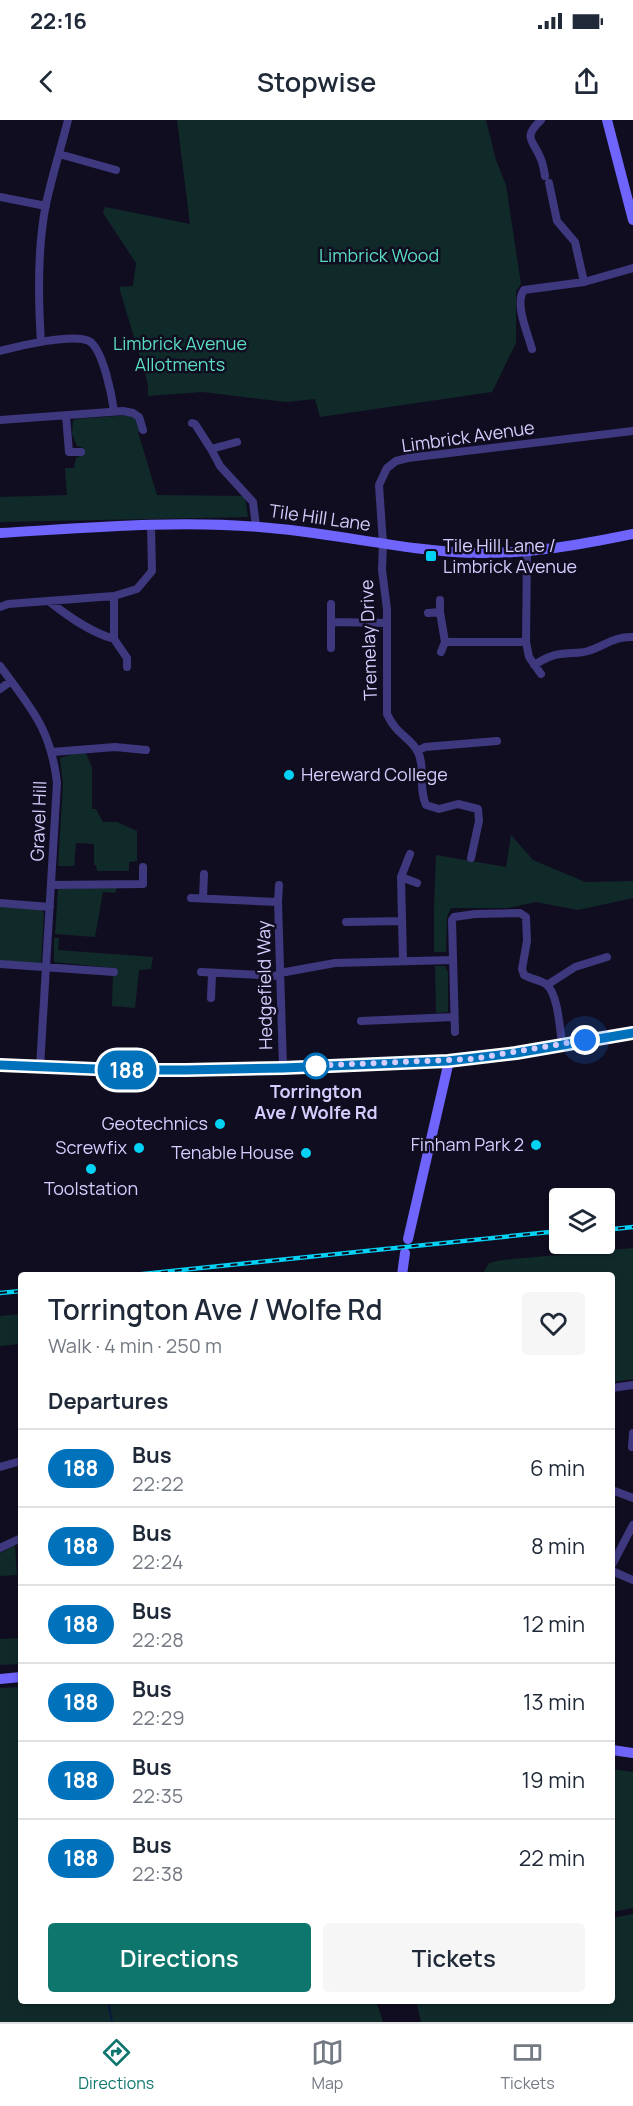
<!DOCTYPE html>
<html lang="en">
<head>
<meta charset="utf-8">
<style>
  body { margin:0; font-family:Manrope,sans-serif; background:#f6f6f7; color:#1f2937; height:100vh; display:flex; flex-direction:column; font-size:22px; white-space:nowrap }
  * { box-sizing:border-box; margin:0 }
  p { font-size:20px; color:#747a83 }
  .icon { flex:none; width:33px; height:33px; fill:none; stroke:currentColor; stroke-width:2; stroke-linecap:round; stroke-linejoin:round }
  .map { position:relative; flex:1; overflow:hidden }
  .sheet { position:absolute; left:18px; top:1152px; width:597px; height:732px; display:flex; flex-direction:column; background:#fff; border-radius:6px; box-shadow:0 2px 4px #0004 }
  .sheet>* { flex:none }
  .badge { padding:0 12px; border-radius:20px; font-size:21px; line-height:39px }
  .tools { position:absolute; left:549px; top:1068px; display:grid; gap:12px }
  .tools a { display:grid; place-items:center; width:66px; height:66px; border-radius:6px; background:#fff; box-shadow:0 2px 4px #0004; font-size:30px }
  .you { position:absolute; width:30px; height:30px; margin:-15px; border:4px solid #fff; border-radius:50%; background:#1a73e8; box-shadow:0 0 0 9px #1a73e833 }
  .map>.badge { position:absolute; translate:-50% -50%; box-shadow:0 0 0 3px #fff }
  h2 { padding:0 30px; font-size:22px; line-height:54px }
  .round { display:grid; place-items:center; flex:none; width:63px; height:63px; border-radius:6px; background:#f6f6f7 }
  .headline { display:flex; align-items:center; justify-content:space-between; height:102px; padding:0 30px }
  h1 { font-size:28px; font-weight:600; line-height:45px }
  .primary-button { display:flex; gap:12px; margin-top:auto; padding:12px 30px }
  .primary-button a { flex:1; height:69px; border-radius:6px; background:#0f766e; color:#fff; font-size:24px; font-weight:600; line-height:69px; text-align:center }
  .primary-button a+a { background:#f6f6f7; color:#1f2937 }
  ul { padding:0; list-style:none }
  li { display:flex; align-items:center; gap:18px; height:78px; padding:0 30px; border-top:2px solid #e0e1e3 }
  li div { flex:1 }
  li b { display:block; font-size:22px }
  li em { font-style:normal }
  li .badge { min-width:66px; font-weight:700; text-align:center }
  .status { display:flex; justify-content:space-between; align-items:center; height:42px; padding:0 30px; background:#fff; direction:ltr }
  .status svg { height:16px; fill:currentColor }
  header { display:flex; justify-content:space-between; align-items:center; height:78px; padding:0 30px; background:#fff; font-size:27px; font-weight:600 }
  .dock { display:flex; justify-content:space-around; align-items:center; height:84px; border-top:2px solid #e0e1e3; background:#fff; font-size:16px; color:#747a83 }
  .dock a { display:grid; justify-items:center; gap:3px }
  .dock .current { color:#0f766e }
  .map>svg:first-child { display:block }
  .green { fill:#102a2a }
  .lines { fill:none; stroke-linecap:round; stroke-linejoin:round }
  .stream { stroke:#0a1a3d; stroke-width:2 }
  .street { stroke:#3e387f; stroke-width:8 }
  .secondary { stroke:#6f65fd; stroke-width:10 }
  .rail-casing { stroke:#03d2f5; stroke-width:4.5 }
  .rail { stroke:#110d20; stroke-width:2; stroke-dasharray:7; stroke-linecap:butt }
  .line-casing { stroke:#fff; stroke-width:14 }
  .line { stroke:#0072bc; stroke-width:9 }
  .walk { stroke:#d5cdfe; stroke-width:6; stroke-dasharray:0 10.8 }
  .poi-dot { fill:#03d2f5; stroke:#110d20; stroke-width:2 }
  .stop-dot { fill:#fff; stroke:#0072bc; stroke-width:3 }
  .labels { text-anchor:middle; stroke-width:5; stroke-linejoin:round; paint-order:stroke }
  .park-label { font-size:18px; fill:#5addc2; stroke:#110d20 }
  .street-label { font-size:18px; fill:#d5cdfe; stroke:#110d20 }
  .poi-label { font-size:18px; fill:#d5cdfe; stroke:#110d20; text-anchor:end }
  .stop-label { font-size:18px; font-weight:bold; fill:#d5cdfe; stroke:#110d20 }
</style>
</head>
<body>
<div class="status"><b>22:16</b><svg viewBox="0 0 49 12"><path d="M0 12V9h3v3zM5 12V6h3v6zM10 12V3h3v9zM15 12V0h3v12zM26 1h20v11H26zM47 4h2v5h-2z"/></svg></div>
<header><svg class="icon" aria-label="back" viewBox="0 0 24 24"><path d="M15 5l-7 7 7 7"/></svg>Stopwise<svg class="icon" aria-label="share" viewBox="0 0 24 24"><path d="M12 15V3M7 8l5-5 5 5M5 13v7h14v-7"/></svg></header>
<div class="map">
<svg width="633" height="1902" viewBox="0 0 633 1902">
  <rect width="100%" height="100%" fill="#110d20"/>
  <!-- green -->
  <path class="green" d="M 177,0 L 486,0 L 496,40 L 506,65 L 521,164 L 516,171 L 516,223 L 492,272 L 320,297 L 315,279 L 286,282 L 203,272 L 148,276 L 148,264 L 119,167 L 133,166 L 136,143 L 103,93 L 105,87 L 190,104 Z
    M 131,295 L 136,297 L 141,311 L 138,312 L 157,375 L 245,376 L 248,397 L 0,402 L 0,377 L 67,375 L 65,348 L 74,348 L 76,338 L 84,334 L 84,328 L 77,326 L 72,314 L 73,301 L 76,299 Z
    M 86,633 L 92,647 L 92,689 L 96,689 L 103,702 L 117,702 L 137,711 L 137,741 L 129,742 L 129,751 L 97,751 L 96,745 L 94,745 L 94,724 L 76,723 L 74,746 L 58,746 L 63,665 L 60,638 L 72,634 Z
    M 511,715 L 533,740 L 585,762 L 633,761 L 633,778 L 578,790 L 536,782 L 508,788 L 451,788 L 447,797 L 446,832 L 434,832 L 434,788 L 436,735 L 506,747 Z
    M 117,767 L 115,773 L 103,772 L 95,817 L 55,814 L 58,769 Z
    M 0,786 L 40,789 L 44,793 L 41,845 L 0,843 Z
    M 54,818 L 59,818 L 58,830 L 153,837 L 151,849 L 139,850 L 135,888 L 112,886 L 113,848 L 54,842 Z
    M 435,846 L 445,846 L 448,852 L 448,892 L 436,893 Z
    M 633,1128 L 633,1259 L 612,1262 L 612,1155 L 482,1155 L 489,1143 L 502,1140 Z
    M 21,1194 L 21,1224 L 0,1226 L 0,1196 Z
    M 15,1425 L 17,1455 L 0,1456 L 0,1433 Z
    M 21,1518 L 21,1544 L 0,1545 L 0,1519 Z
    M 21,1567 L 21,1881 L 376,1881 L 383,1902 L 0,1902 L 0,1568 Z
    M 612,1649 L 633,1652 L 633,1788 L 612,1792 Z
    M 633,1794 L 633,1902 L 421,1902 L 416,1881 L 612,1881 L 612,1798 Z"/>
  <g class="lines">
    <!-- stream -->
    <path class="stream" d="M 108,1881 L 112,1902"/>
    <!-- street -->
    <path class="street" d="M 541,0 C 522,18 533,20 540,37 C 543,43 544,50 545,56
      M 59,34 L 116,50
      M 549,63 L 557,101 L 575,122 L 584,162
      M 0,77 L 46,86
      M 41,222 C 38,177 37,129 46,84 C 52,56 61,28 68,0
      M 532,229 C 528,214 514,183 524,170 L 584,162 L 633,148
      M 0,231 C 18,226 73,213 89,221 C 103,229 112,276 114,291
      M 66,296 L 69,332 L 81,332
      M 0,300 L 123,291 L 133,293 L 139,297 L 143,310
      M 192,303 L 195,304 L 211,329
      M 237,322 L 211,329 L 220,346 L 253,382 L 256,406
      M 527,431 L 526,522 L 529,537 L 541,554
      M 440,480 L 440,492 L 445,522 L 526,522
      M 50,482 C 69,497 90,512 114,519 L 114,476
      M 331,484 L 331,528
      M 0,487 L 8,484 L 114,476 L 137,469 L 152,451 L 151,406
      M 428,493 L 440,492
      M 331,502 L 387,503
      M 114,519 L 127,538 L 127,547
      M 441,532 L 445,522
      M 534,545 C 542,540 551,535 560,534 C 570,532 579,534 588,531 C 604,526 615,516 633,517
      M 0,546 C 31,588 51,609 57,663 L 40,947
      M 0,569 L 11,561
      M 417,631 L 425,627 L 497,621
      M 52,632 L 115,627 L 146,630
      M 471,738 L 479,701 L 478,689 L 458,684 L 439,689 L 426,685 C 418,669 426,646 417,630 C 408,616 396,614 387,594 L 387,489 L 382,450 L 383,424 L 379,365 L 387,348 L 396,341 L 408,338 L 633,311
      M 401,757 L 417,763
      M 51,765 L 143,764 L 143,747
      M 191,778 L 278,782 L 283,948
      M 203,778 L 204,754
      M 278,782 L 279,765
      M 0,783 L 50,787
      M 346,802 L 402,801
      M 403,841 L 401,757 L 410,734
      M 0,844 L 114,852
      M 201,852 L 280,856
      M 280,853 L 335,843 L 453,840
      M 547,865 L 575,847 L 607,837
      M 211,878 L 212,854
      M 361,901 L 454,897
      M 455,912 L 452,800 L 454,797 L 475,794 L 520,793 L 526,797 L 527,821 L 522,849 L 524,855 C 531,859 540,860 546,864 C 558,873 560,910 562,924
      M 612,1268 L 633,1265
      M 632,1327 L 633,1313
      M 0,1347 L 21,1341
      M 612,1370 L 633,1378
      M 0,1428 L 21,1418
      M 612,1445 L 633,1405
      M 612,1451 L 633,1460"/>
    <!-- secondary -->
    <path class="secondary" d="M 607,0 L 633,100
      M 0,413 C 86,408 173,400 259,407 C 332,412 403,431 475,433 C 529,434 580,425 633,414
      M 0,945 L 119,949 L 186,950 L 449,941 L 502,935 L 633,913
      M 408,1119 L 449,941
      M 402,1155 L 405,1133
      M 0,1559 L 21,1557
      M 612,1630 L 633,1633"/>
    <defs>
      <path id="rail" d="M 604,1110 L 633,1107
        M 133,1155 L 560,1111
        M 0,1173 L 21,1171"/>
    </defs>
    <!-- rail casing -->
    <use href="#rail" class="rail-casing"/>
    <!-- rail -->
    <use href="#rail" class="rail"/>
  </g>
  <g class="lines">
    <defs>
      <path id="line" d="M 0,945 L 119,950 L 186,950 L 283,948 L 448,941 L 516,933 L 633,913"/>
    </defs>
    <!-- line casing -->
    <use href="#line" class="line-casing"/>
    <!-- line -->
    <use href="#line" class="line"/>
    <!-- walk -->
    <path class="walk" d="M 316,946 L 307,946 L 472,939 L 585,920"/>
  </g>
  <!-- markers -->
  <g class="poi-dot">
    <rect x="425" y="430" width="12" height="12" rx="3"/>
    <circle cx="289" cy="655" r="6"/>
    <circle cx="220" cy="1004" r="6"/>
    <circle cx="536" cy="1025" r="6"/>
    <circle cx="139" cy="1028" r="6"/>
    <circle cx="306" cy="1033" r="6"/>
    <circle cx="91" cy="1049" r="6"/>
  </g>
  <circle class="stop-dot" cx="316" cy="946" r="12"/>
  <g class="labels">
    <!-- park labels -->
    <g class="park-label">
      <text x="379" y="142">Limbrick Wood</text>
      <text x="180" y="230">Limbrick Avenue<tspan x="180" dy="21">Allotments</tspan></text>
    </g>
    <!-- street labels -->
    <g class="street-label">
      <text transform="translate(468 317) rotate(-8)" y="6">Limbrick Avenue</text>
      <text transform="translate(320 398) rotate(8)" y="6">Tile Hill Lane</text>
      <text transform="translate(369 520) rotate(-92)" y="6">Tremelay Drive</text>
      <text transform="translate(39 701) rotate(-88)" y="6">Gravel Hill</text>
      <text transform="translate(265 865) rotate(-91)" y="6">Hedgefield Way</text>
    </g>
    <!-- poi labels -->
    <g class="poi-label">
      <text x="443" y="432" text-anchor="start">Tile Hill Lane /<tspan x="443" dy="21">Limbrick Avenue</tspan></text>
      <text x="301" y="661" text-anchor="start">Hereward College</text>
      <text x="208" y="1010">Geotechnics</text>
      <text x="524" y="1031">Finham Park 2</text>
      <text x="127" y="1034">Screwfix</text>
      <text x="294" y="1039">Tenable House</text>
      <text x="91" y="1075" text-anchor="middle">Toolstation</text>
    </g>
    <!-- stop labels -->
    <g class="stop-label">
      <text x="316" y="978">Torrington<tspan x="316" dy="21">Ave / Wolfe Rd</tspan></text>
    </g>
  </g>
</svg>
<div class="tools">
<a><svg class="icon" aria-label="layers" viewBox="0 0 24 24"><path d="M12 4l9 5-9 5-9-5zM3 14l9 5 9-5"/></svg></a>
</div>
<div class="you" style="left:585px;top:920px"></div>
<b class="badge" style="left:127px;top:950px;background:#0072bc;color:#fff">188</b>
<section class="sheet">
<div class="headline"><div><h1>Torrington Ave / Wolfe Rd</h1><p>Walk · 4 min · 250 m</p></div><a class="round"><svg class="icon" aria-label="heart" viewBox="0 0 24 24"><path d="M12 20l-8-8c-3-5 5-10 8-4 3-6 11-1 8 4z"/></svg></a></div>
<h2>Departures</h2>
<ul>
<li><span class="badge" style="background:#0072bc;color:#fff">188</span><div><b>Bus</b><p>22:22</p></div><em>6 min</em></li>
<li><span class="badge" style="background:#0072bc;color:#fff">188</span><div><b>Bus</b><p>22:24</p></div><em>8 min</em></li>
<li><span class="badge" style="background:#0072bc;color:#fff">188</span><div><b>Bus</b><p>22:28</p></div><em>12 min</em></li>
<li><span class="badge" style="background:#0072bc;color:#fff">188</span><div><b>Bus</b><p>22:29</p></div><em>13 min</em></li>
<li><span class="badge" style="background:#0072bc;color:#fff">188</span><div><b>Bus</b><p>22:35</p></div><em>19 min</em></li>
<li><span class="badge" style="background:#0072bc;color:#fff">188</span><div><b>Bus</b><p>22:38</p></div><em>22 min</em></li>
</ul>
<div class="primary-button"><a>Directions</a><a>Tickets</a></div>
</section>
</div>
<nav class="dock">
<a class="current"><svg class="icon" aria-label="directions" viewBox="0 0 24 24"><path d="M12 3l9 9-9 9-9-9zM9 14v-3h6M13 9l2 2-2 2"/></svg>Directions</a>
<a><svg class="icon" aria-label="map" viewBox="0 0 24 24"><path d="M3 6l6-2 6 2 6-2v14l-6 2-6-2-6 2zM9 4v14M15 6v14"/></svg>Map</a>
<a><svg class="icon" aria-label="tickets" viewBox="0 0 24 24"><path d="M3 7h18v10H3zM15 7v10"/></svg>Tickets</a>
</nav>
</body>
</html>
